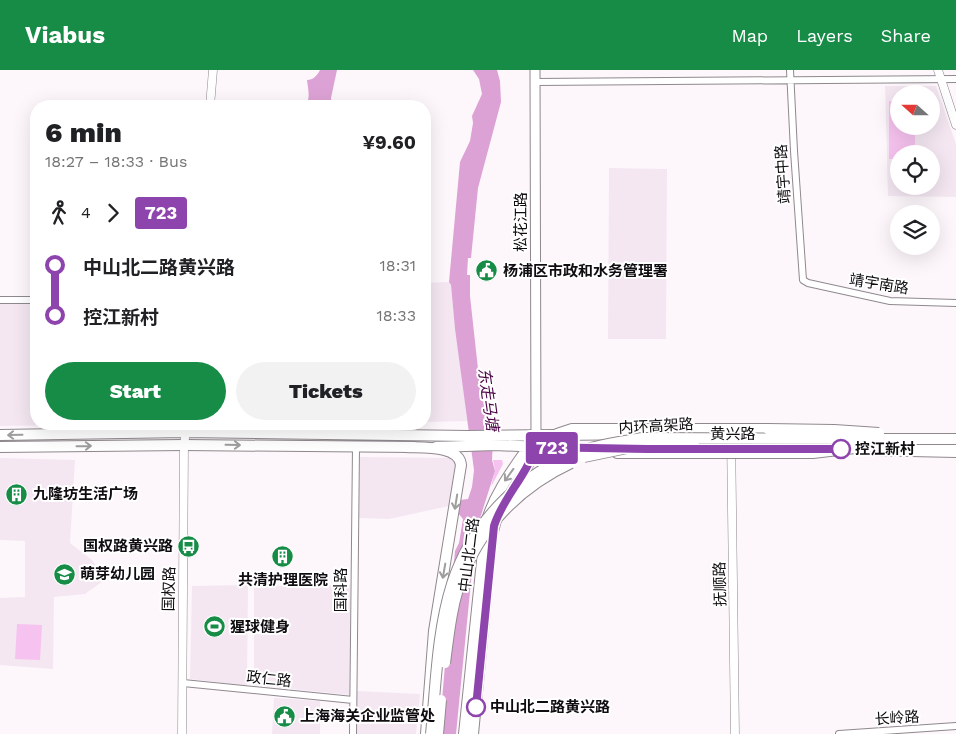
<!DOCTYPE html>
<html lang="en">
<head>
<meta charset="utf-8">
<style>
  body { margin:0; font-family:"Work Sans","Noto Sans SC",sans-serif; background:#f2f2f2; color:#202124; height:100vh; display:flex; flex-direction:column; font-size:19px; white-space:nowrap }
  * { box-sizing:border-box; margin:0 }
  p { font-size:16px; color:#757577 }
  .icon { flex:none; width:28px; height:28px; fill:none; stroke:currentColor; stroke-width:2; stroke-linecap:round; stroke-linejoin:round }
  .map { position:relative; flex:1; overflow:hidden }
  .drawer { position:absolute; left:30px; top:30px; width:401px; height:330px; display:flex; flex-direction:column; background:#fff; border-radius:20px; box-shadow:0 5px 20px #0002 }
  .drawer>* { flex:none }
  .badge { padding:0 10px; border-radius:4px; font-size:18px; line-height:32px }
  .needle { width:32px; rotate:291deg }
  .buttons { position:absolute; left:890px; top:15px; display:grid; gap:10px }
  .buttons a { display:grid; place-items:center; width:50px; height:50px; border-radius:50%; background:#fff; box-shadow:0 5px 20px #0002; font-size:25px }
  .map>.badge { position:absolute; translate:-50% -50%; box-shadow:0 0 0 2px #fff }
  .legs { display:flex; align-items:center; gap:8px; height:55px; padding:0 15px; font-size:16px }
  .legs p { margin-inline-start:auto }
  .overview { display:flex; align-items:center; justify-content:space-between; height:85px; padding:0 15px }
  h1 { font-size:28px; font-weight:800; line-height:38px }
  .cta { display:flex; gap:10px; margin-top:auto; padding:10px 15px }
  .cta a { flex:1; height:58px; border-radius:30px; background:#168c46; color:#fff; font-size:20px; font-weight:800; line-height:58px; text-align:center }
  .cta a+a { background:#f2f2f2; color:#202124 }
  ul { padding:0 15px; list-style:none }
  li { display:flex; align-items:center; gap:18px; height:50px; font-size:19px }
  li i { display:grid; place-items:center; width:8px; height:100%; margin:0 6px; background:currentColor }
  li i::after { content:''; width:12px; height:12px; margin:-6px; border:4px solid; border-radius:50%; background:#fff }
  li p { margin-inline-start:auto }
  li:first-child i { background:linear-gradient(#0000 50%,currentColor 0) }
  li:last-child i { background:linear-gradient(currentColor 50%,#0000 0) }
  header { display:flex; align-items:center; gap:30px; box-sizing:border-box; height:70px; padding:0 25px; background:#168c46; color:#fff }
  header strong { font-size:24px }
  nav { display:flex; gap:28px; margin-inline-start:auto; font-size:18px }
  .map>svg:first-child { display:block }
  .built { fill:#f4e7f2; fill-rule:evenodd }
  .green { fill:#f6c2ef }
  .water { fill:#dda2d5 }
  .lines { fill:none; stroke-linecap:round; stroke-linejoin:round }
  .minor-casing { stroke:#8f898e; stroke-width:8 }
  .tertiary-casing { stroke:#8f898e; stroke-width:9 }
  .secondary-casing { stroke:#8f898e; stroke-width:11 }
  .primary-casing { stroke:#8f898e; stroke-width:12 }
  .trunk-casing { stroke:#8f898e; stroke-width:12 }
  .minor { stroke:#fff; stroke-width:6 }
  .tertiary { stroke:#fff; stroke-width:8 }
  .secondary { stroke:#fff; stroke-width:9 }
  .primary { stroke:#fff; stroke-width:10 }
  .trunk { stroke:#fff; stroke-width:10 }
  .trunk-bridge-casing { stroke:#8f898e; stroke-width:12; stroke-linecap:butt }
  .trunk-bridge { stroke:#fff; stroke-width:10 }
  .oneway { stroke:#9f9e9f }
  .line-1-casing { stroke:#fff; stroke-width:11 }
  .line-1 { stroke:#8e44ad; stroke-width:8 }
  .stop-1-dot { fill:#fff; stroke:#8e44ad; stroke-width:2.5 }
  .labels { text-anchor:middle; stroke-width:4; stroke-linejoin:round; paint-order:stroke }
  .street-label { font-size:15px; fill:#0f0d0f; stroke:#fff }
  .poi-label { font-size:15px; font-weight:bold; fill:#0f0d0f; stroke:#fff; text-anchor:start }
  .stop-label { font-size:15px; font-weight:bold; fill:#0f0d0f; stroke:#fff; text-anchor:start }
  .water-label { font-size:16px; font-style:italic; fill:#4d0549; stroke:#fff }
</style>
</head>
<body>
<header>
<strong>Viabus</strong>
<nav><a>Map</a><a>Layers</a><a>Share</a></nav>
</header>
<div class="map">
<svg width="956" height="664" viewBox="0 0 956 664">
  <rect width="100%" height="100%" fill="#fdf7fc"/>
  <!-- built -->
  <path class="built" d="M 885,16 L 936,16 L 956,74 L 956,127 L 888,126 ZM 899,24 L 931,24 L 931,56 L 899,56 ZM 899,84 L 931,84 L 931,116 L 899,116 Z
    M 609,98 L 667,99 L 666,269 L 608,269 Z
    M 449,212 L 451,215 L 455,259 L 468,351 L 425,352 L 425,213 Z
    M 0,233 L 36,233 L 36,354 L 138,354 L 0,356 Z
    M 360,387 L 453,388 L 455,395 L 449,436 L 389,449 L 358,448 Z
    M 0,388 L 75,390 L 70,473 L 92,490 L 106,509 L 85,524 L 54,527 L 53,599 L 0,595 L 0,528 L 25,527 L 25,471 L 0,470 Z
    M 248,515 L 247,616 L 190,609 L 192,516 Z
    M 350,515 L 350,625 L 254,615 L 254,516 Z
    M 356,621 L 420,624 L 416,664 L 356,664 Z
    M 274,628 L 320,631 L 320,664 L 272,664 Z"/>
  <!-- green -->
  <path class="green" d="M 889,31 L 899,31 L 899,56 L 915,56 L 915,84 L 899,84 L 899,89 L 889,89 Z
    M 493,390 L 502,390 L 503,394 L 491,417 L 495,400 Z
    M 17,554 L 42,555 L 40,590 L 15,589 Z"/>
  <!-- water -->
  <path class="water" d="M 320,0 L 337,0 L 331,28 L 332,36 L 305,36 C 311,29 308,19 307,10 C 313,10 317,6 320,0 Z
    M 473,0 L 497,0 L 500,11 L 501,32 L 478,118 L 471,188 L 468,188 L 467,205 L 470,205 L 470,226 L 479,308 L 493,371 L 492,390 L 495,401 L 476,461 L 456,664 L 439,664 L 455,481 L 459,473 L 463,449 L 458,443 L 460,430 L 468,429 L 472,417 L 474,400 L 455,259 L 451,215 L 449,212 L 460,92 L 470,71 L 473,53 L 472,46 L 482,24 L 479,9 Z"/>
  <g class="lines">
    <defs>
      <path id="minor" d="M 790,0 L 794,81 L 803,210 L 808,213 L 890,231 L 956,233
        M 535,12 L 956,9
        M 0,230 L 36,230
        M 183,613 L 353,630
        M 353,664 L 356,377
        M 839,664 L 956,656"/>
      <path id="tertiary" d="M 938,0 L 956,55
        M 210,36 L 213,0
        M 731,364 L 735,664
        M 182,664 L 184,375 L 187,354"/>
      <path id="secondary" d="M 535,0 L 536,365"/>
      <path id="primary" d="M 0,365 L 186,362 L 468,366 L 650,364
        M 0,377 L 184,375 L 414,377
        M 436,377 L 495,375 L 564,378
        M 866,380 L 956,382
        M 512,420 L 532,388 L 536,371
        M 464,664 L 486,453 C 495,422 514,398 532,372
        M 473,664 L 492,465 L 496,450"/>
      <path id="trunk" d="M 557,364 L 572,359 L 768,359
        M 880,375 L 956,376
        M 406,377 C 422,378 459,375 461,395 L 434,561 L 426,664
        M 557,378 L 580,382
        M 617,383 L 714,383"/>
    </defs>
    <!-- minor casing -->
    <use href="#minor" class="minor-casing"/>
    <!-- tertiary casing -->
    <use href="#tertiary" class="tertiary-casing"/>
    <!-- secondary casing -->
    <use href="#secondary" class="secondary-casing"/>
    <!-- primary casing -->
    <use href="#primary" class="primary-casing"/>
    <!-- trunk casing -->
    <use href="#trunk" class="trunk-casing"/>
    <!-- minor -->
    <use href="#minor" class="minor"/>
    <!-- tertiary -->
    <use href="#tertiary" class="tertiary"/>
    <!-- secondary -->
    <use href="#secondary" class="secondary"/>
    <!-- primary -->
    <use href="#primary" class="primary"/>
    <!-- trunk -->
    <use href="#trunk" class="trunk"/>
    <defs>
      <path id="trunk-bridge" d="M 768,359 L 834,360 L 879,363
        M 714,383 L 813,383 L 880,375
        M 584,387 L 637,376 L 694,375
        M 445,593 C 447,577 449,560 452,544 C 464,475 509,422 571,393
        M 431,664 C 436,614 437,561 452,514 C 473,449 526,398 591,378 C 608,373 625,371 643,368 L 956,369
        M 438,664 L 441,630"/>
    </defs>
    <!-- trunk-bridge casing -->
    <use href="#trunk-bridge" class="trunk-bridge-casing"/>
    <!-- trunk-bridge -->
    <use href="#trunk-bridge" class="trunk-bridge"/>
  </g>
  <!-- one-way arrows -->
  <defs><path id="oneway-shaft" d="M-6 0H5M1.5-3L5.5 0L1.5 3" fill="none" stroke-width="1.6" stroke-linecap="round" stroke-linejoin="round" transform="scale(1.25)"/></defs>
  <g class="oneway">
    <use href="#oneway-shaft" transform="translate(15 365) rotate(179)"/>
    <use href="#oneway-shaft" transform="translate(233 375) rotate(1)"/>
    <use href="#oneway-shaft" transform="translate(84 376) rotate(-1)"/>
    <use href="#oneway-shaft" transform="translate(509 405) rotate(126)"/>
    <use href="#oneway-shaft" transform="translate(456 432) rotate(99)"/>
    <use href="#oneway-shaft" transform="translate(444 501) rotate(100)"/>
  </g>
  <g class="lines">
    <defs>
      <path id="line-1" d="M 476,637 L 494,456 C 503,427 527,406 535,377 L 647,379 L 841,379"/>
    </defs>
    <!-- line-1 casing -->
    <use href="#line-1" class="line-1-casing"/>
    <!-- line-1 -->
    <use href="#line-1" class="line-1"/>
  </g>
  <!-- icons -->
  <defs>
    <symbol id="civic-disc" viewBox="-11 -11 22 22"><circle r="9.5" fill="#168c46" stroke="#fff"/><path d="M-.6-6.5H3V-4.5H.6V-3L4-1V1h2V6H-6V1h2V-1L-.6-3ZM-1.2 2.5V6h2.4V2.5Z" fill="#fff"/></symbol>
    <symbol id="building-disc" viewBox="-11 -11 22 22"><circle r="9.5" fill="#168c46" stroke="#fff"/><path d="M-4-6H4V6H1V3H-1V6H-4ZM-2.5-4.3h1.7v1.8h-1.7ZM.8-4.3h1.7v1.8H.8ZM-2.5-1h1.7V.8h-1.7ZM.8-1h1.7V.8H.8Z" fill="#fff"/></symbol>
    <symbol id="bus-disc" viewBox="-11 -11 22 22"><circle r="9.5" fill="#168c46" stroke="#fff"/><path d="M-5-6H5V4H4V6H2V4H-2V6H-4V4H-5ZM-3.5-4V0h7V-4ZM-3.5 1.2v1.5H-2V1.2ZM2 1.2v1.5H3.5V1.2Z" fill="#fff"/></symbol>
    <symbol id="school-disc" viewBox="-11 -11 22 22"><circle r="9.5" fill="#168c46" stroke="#fff"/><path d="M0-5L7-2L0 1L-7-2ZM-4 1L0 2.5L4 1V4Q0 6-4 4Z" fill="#fff"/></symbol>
    <symbol id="stadium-disc" viewBox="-11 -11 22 22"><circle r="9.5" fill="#168c46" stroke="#fff"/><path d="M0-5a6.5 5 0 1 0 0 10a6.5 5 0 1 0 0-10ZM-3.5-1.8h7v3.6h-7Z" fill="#fff"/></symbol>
  </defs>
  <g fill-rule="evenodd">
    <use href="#civic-disc" x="474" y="188" width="25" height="25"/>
    <use href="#building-disc" x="4" y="412" width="25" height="25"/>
    <use href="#bus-disc" x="176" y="464" width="25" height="25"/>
    <use href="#building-disc" x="270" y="474" width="25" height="25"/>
    <use href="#school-disc" x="52" y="492" width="25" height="25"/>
    <use href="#stadium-disc" x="202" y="544" width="25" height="25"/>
    <use href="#civic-disc" x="272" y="634" width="25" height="25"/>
  </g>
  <!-- markers -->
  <g class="stop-1-dot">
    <circle cx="841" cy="379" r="9"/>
    <circle cx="476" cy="637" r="9"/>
  </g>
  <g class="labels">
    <!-- street labels -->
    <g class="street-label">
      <text transform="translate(783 104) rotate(-94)" y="5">靖宇中路</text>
      <text transform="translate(521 152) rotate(-90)" y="5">松花江路</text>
      <text transform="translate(879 214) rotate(9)" y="5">靖宇南路</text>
      <text transform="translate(656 356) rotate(-3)" y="5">内环高架路</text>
      <text x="733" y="369">黄兴路</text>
      <text transform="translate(469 485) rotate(-83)" y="5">中山北二路</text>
      <text transform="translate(720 514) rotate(-91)" y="5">抚顺路</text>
      <text transform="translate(169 519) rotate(-89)" y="5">国权路</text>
      <text transform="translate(341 520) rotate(-90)" y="5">国科路</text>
      <text transform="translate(269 609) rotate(6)" y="5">政仁路</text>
      <text transform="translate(897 648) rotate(-4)" y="5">长岭路</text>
    </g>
    <!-- poi labels -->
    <g class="poi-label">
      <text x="503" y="206">杨浦区市政和水务管理署</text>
      <text x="33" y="429">九隆坊生活广场</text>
      <text x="173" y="481" text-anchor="end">国权路黄兴路</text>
      <text x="80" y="509">萌芽幼儿园</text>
      <text x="283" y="515" text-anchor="middle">共清护理医院</text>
      <text x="230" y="562">猩球健身</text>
      <text x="300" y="651">上海海关企业监管处</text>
    </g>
    <!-- stop labels -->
    <g class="stop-label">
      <text x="855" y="384">控江新村</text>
      <text x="490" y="642">中山北二路黄兴路</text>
    </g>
    <!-- water labels -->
    <g class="water-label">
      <text transform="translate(489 329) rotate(82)" y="6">东走马塘</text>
    </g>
  </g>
</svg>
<div class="buttons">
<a><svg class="needle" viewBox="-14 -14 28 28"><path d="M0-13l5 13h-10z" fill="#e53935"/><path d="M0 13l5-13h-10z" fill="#757577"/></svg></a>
<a><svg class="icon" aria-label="locate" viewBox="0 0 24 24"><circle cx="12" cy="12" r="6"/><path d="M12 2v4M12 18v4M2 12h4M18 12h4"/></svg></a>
<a><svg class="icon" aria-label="layers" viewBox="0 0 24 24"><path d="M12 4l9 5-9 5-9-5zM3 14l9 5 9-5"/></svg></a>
</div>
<b class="badge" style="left:552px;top:378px;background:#8e44ad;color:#fff">723</b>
<section class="drawer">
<div class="overview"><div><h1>6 min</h1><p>18:27 – 18:33 · Bus</p></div><b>¥9.60</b></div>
<div class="legs"><svg class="icon" aria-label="walk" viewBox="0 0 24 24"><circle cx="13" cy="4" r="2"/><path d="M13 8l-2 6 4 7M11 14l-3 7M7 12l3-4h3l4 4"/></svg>4<svg class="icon" aria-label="forward" viewBox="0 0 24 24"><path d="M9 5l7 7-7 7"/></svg><b class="badge" style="background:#8e44ad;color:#fff">723</b></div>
<ul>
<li><i style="color:#8e44ad"></i><b>中山北二路黄兴路</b><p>18:31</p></li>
<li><i style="color:#8e44ad"></i><b>控江新村</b><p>18:33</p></li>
</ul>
<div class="cta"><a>Start</a><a>Tickets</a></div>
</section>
</div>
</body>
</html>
